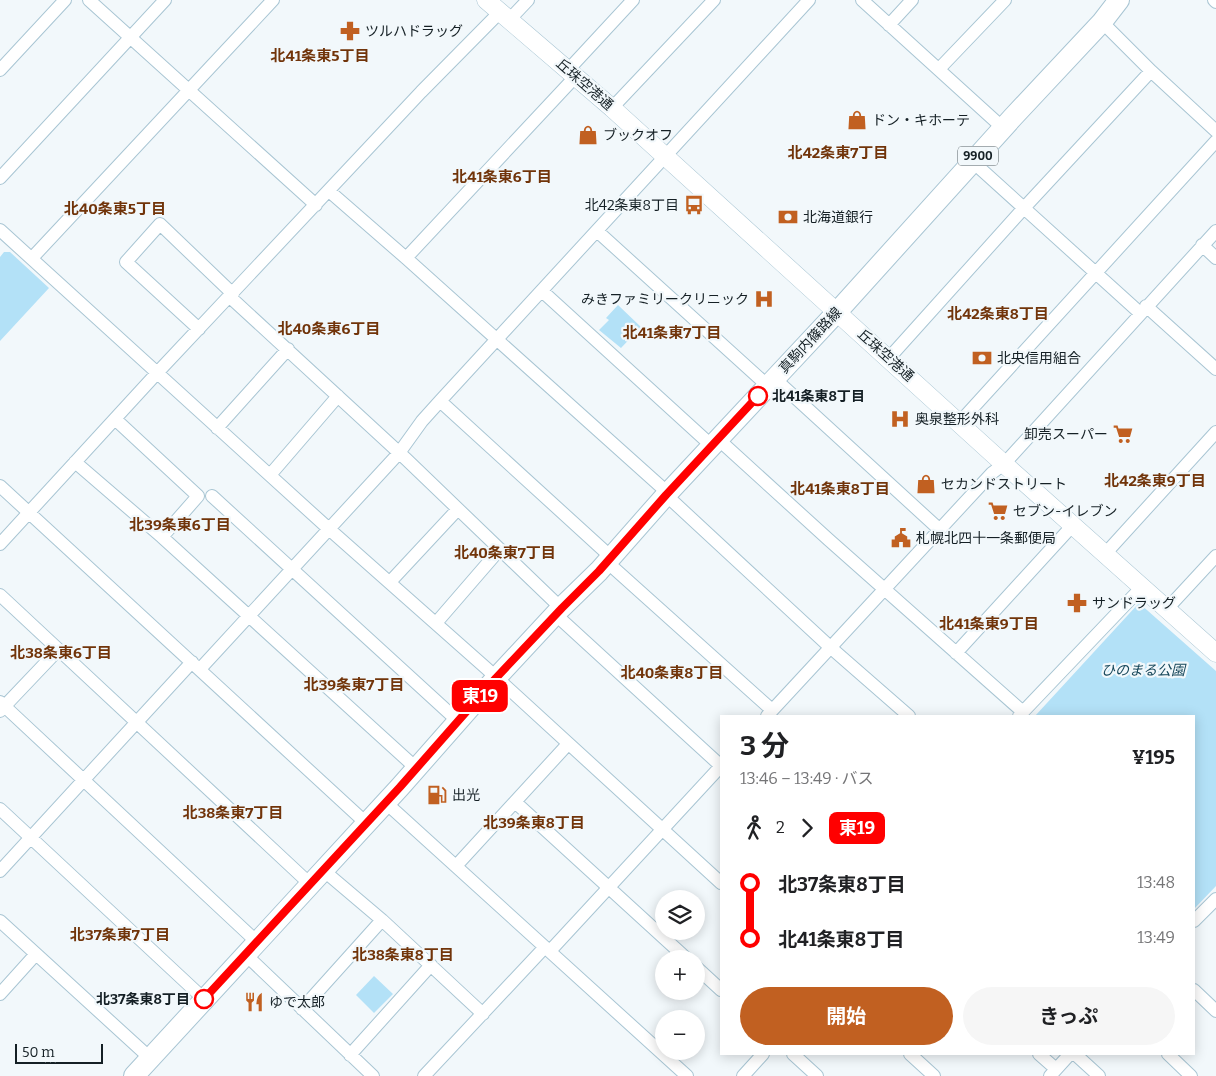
<!DOCTYPE html>
<html lang="ja">
<head>
<meta charset="utf-8">
<style>
  body { margin:0; font-family:Bitter,"Noto Sans JP",serif; background:#f6f6f6; color:#202124; height:100vh; display:flex; flex-direction:column; font-size:19px; white-space:nowrap }
  * { box-sizing:border-box; margin:0 }
  p { font-size:16px; color:#757577 }
  .icon { flex:none; width:28px; height:28px; fill:none; stroke:currentColor; stroke-width:2; stroke-linecap:round; stroke-linejoin:round }
  .map { position:relative; flex:1; overflow:hidden }
  .drawer { position:absolute; left:720px; top:715px; width:475px; height:340px; display:flex; flex-direction:column; background:#fff; border-radius:0px; box-shadow:0 2px 12px #0003 }
  .drawer>* { flex:none }
  .badge { padding:0 10px; border-radius:8px; font-size:18px; line-height:32px }
  .tools { position:absolute; left:655px; top:890px; display:grid; gap:10px }
  .tools a { display:grid; place-items:center; width:50px; height:50px; border-radius:50%; background:#fff; box-shadow:0 2px 12px #0003; font-size:25px }
  .scale { position:absolute; left:15px; bottom:12px; width:88px; box-sizing:border-box; padding-left:5px; border:2px solid #152025; border-top:0; font-size:14px; line-height:18px; white-space:nowrap; color:#152025; -webkit-text-stroke:4px #f2f8fb; paint-order:stroke }
  .map>.badge { position:absolute; translate:-50% -50%; box-shadow:0 0 0 2px #fff }
  .legs { display:flex; align-items:center; gap:8px; height:55px; padding:0 20px; font-size:16px }
  .legs p { margin-inline-start:auto }
  .headline { display:flex; align-items:center; justify-content:space-between; height:85px; padding:0 20px }
  h1 { font-size:28px; font-weight:700; line-height:38px }
  .cta { display:flex; gap:10px; margin-top:auto; padding:10px 20px }
  .cta a { flex:1; height:58px; border-radius:30px; background:#c16021; color:#fff; font-size:20px; font-weight:700; line-height:58px; text-align:center }
  .cta a+a { background:#f6f6f6; color:#202124 }
  ul { padding:0 20px; list-style:none }
  li { display:flex; align-items:center; gap:18px; height:55px; font-size:19px }
  li i { display:grid; place-items:center; width:8px; height:100%; margin:0 6px; background:currentColor }
  li i::after { content:''; width:12px; height:12px; margin:-6px; border:4px solid; border-radius:50%; background:#fff }
  li p { margin-inline-start:auto }
  li:first-child i { background:linear-gradient(#0000 50%,currentColor 0) }
  li:last-child i { background:linear-gradient(currentColor 50%,#0000 0) }
  .map>svg:first-child { display:block }
  .green { fill:#b3e1f7 }
  .lines { fill:none; stroke-linecap:round; stroke-linejoin:round }
  .minor-casing { stroke:#a8c5d3; stroke-width:14 }
  .secondary-casing { stroke:#a8c5d3; stroke-width:19 }
  .primary-casing { stroke:#a8c5d3; stroke-width:22 }
  .minor { stroke:#fff; stroke-width:12 }
  .secondary { stroke:#fff; stroke-width:18 }
  .primary { stroke:#fff; stroke-width:20 }
  .line-1-casing { stroke:#fff; stroke-width:11 }
  .line-1 { stroke:#f00; stroke-width:8 }
  .stop-1-dot { fill:#fff; stroke:#f00; stroke-width:2.5 }
  .labels { text-anchor:middle; stroke-width:4.5; stroke-linejoin:round; paint-order:stroke }
  .shield { fill:#f2f8fb; stroke:#576165; stroke-width:1 }
  .shield-label { font-size:12px; font-weight:bold; fill:#152025 }
  .poi-label { font-size:14px; fill:#152025; stroke:#f2f8fb; text-anchor:start }
  .street-label { font-size:14px; fill:#152025; stroke:#f2f8fb }
  .stop-label { font-size:14px; font-weight:bold; fill:#152025; stroke:#f2f8fb; text-anchor:start }
  .park-label { font-size:14px; font-style:italic; fill:#15465a; stroke:#f2f8fb }
  .neighbourhood-label { font-size:15px; font-weight:bold; fill:#71340a; stroke:#f2f8fb }
</style>
</head>
<body>
<div class="map">
<svg width="1216" height="1076" viewBox="0 0 1216 1076">
  <rect width="100%" height="100%" fill="#f2f8fb"/>
  <!-- green -->
  <path class="green" d="M 10,252 L 49,288 L 0,341 L 0,257 L 4,252 Z
    M 618,305 L 641,327 L 621,348 L 599,330 L 609,320 L 606,318 Z
    M 1139,603 L 1216,671 L 1216,886 L 1194,909 L 1194,716 L 1035,716 Z
    M 374,976 L 393,994 L 374,1013 L 356,995 Z"/>
  <g class="lines">
    <defs>
      <path id="minor" d="M 89,0 L 316,205
        M 862,0 L 1003,128
        M 1214,0 L 1216,2
        M 509,20 L 528,0
        M 1102,22 L 1151,71 L 1216,131
        M 889,25 L 912,0
        M 569,69 L 633,0
        M 939,69 L 1005,0
        M 0,70 L 65,0
        M 612,108 L 714,0
        M 973,162 L 1140,313
        M 0,178 L 165,0
        M 329,191 L 406,258 L 668,493
        M 0,230 L 329,529 L 486,668 L 721,883
        M 597,231 L 768,386
        M 1202,245 L 1216,258
        M 32,258 L 273,0
        M 406,258 L 576,76
        M 542,291 L 712,446
        M 230,297 L 406,459 L 561,608
        M 1146,306 L 1216,369
        M 199,329 L 126,262 L 160,224 L 233,294
        M 889,358 L 1023,209 L 1151,71
        M 775,379 L 940,530
        M 440,401 L 611,557
        M 115,419 L 198,496 L 162,537
        M 959,423 L 1216,141
        M 217,428 L 288,349
        M 718,439 L 829,540 L 1023,712
        M 75,462 L 162,537 L 416,768
        M 270,475 L 338,396
        M 0,486 L 366,823
        M 666,495 L 830,647 L 909,716
        M 212,496 L 458,721
        M 0,544 L 157,373 L 421,92 L 500,12
        M 1105,554 L 1216,432
        M 607,562 L 772,710
        M 390,582 L 458,509
        M 0,595 L 310,884
        M 1167,609 L 1216,556
        M 555,614 L 721,766
        M 436,623 L 500,549
        M 956,653 L 1073,525
        M 200,669 L 399,453 L 422,421 L 440,401 L 809,0
        M 0,702 L 257,942
        M 0,711 L 58,650
        M 767,716 L 992,473 L 1004,464 L 1216,231
        M 1019,716 L 1142,587
        M 385,802 L 687,1076
        M 515,802 L 687,959
        M 0,809 L 204,999
        M 456,866 L 568,744
        M 323,870 L 382,920 L 483,1014
        M 0,871 L 192,662
        M 0,921 L 150,1058
        M 1194,921 L 1216,899
        M 550,951 L 721,766
        M 246,955 L 373,1076
        M 696,967 L 721,990
        M 1194,990 L 1216,1011
        M 0,994 L 36,954
        M 302,1009 L 382,920
        M 793,1054 L 817,1076
        M 910,1054 L 934,1076
        M 1039,1054 L 1056,1069
        M 1075,1054 L 1099,1076
        M 1168,1054 L 1191,1076
        M 350,1055 L 431,965
        M 424,1076 L 545,947
        M 743,1076 L 763,1054
        M 1050,1076 L 1070,1054"/>
      <path id="secondary" d="M 486,0 L 612,108 L 1004,464 L 1216,653"/>
      <path id="primary" d="M 134,1076 L 400,787 L 496,678 L 561,608 L 599,571 L 666,495 L 837,312 L 1013,117 L 1102,22 L 1119,0"/>
    </defs>
    <!-- minor casing -->
    <use href="#minor" class="minor-casing"/>
    <!-- secondary casing -->
    <use href="#secondary" class="secondary-casing"/>
    <!-- primary casing -->
    <use href="#primary" class="primary-casing"/>
    <!-- minor -->
    <use href="#minor" class="minor"/>
    <!-- secondary -->
    <use href="#secondary" class="secondary"/>
    <!-- primary -->
    <use href="#primary" class="primary"/>
  </g>
  <g class="lines">
    <defs>
      <path id="line-1" d="M 204,999 L 400,787 L 496,678 L 562,608 L 599,571 L 666,495 L 758,396"/>
    </defs>
    <!-- line-1 casing -->
    <use href="#line-1" class="line-1-casing"/>
    <!-- line-1 -->
    <use href="#line-1" class="line-1"/>
  </g>
  <!-- icons -->
  <defs>
    <symbol id="pharmacy-bare" viewBox="-9 -9 18 18"><path d="M-2-6h4v4h4v4h-4v4h-4v-4h-4v-4h4Z" fill="#c16021" stroke="#f2f8fb" stroke-width="2.5" paint-order="stroke"/></symbol>
    <symbol id="shop-bare" viewBox="-9 -9 18 18"><path d="M-5-2.5h2.3a2.7 3.5 0 0 1 5.4 0H5L5.5 6h-11ZM-1.5-2.5h3a1.5 2.3 0 0 0-3 0Z" fill="#c16021" stroke="#f2f8fb" stroke-width="2.5" paint-order="stroke"/></symbol>
    <symbol id="bus-bare" viewBox="-9 -9 18 18"><path d="M-5-6H5V4H4V6H2V4H-2V6H-4V4H-5ZM-3.5-4V0h7V-4ZM-3.5 1.2v1.5H-2V1.2ZM2 1.2v1.5H3.5V1.2Z" fill="#c16021" stroke="#f2f8fb" stroke-width="2.5" paint-order="stroke"/></symbol>
    <symbol id="bank-bare" viewBox="-9 -9 18 18"><path d="M-6-4H6V4H-6ZM0-2.3a2.3 2.3 0 1 0 0 4.6a2.3 2.3 0 1 0 0-4.6Z" fill="#c16021" stroke="#f2f8fb" stroke-width="2.5" paint-order="stroke"/></symbol>
    <symbol id="hospital-bare" viewBox="-9 -9 18 18"><path d="M-5-5h3v3.5h4V-5h3V5h-3V1.5h-4V5h-3Z" fill="#c16021" stroke="#f2f8fb" stroke-width="2.5" paint-order="stroke"/></symbol>
    <symbol id="supermarket-bare" viewBox="-9 -9 18 18"><path d="M-6-5.5h2.5l.6 2H6L4.5 2H-2.5L-4.4-4H-6ZM-1.5 3.2a1.3 1.3 0 1 0 .1 0ZM3 3.2a1.3 1.3 0 1 0 .1 0Z" fill="#c16021" stroke="#f2f8fb" stroke-width="2.5" paint-order="stroke"/></symbol>
    <symbol id="civic-bare" viewBox="-9 -9 18 18"><path d="M-.6-6.5H3V-4.5H.6V-3L4-1V1h2V6H-6V1h2V-1L-.6-3ZM-1.2 2.5V6h2.4V2.5Z" fill="#c16021" stroke="#f2f8fb" stroke-width="2.5" paint-order="stroke"/></symbol>
    <symbol id="fuel-bare" viewBox="-9 -9 18 18"><path d="M-5.5-6h7V0h2V4h1.3V-2.5L3-4.5l.8-.8L6-3V5H2.5V1h-1V6h-7ZM-4.2-4.7v3.2H.2V-4.7Z" fill="#c16021" stroke="#f2f8fb" stroke-width="2.5" paint-order="stroke"/></symbol>
    <symbol id="restaurant-bare" viewBox="-9 -9 18 18"><path d="M-5-6h1v4h1v-4h1v4h1v-4h1v5L-1.5 .5V6h-2V.5L-5-1ZM5-6V6H3V1.5H1.5Q1.5-4 5-6Z" fill="#c16021" stroke="#f2f8fb" stroke-width="2.5" paint-order="stroke"/></symbol>
  </defs>
  <g fill-rule="evenodd">
    <use href="#pharmacy-bare" x="336" y="17" width="28" height="28"/>
    <use href="#shop-bare" x="843" y="106" width="28" height="28"/>
    <use href="#shop-bare" x="574" y="121" width="28" height="28"/>
    <use href="#bus-bare" x="680" y="191" width="28" height="28"/>
    <use href="#bank-bare" x="774" y="203" width="28" height="28"/>
    <use href="#hospital-bare" x="750" y="285" width="28" height="28"/>
    <use href="#bank-bare" x="968" y="344" width="28" height="28"/>
    <use href="#hospital-bare" x="886" y="405" width="28" height="28"/>
    <use href="#supermarket-bare" x="1109" y="420" width="28" height="28"/>
    <use href="#shop-bare" x="912" y="470" width="28" height="28"/>
    <use href="#supermarket-bare" x="984" y="497" width="28" height="28"/>
    <use href="#civic-bare" x="887" y="524" width="28" height="28"/>
    <use href="#pharmacy-bare" x="1063" y="589" width="28" height="28"/>
    <use href="#fuel-bare" x="423" y="781" width="28" height="28"/>
    <use href="#restaurant-bare" x="240" y="988" width="28" height="28"/>
  </g>
  <!-- markers -->
  <g class="stop-1-dot">
    <circle cx="758" cy="396" r="9"/>
    <circle cx="204" cy="999" r="9"/>
  </g>
  <g class="labels">
    <!-- shield labels -->
    <rect class="shield" x="958" y="146.5" width="40" height="19" rx="4"/>
    <g class="shield-label">
      <text x="978" y="160">9900</text>
    </g>
    <!-- poi labels -->
    <g class="poi-label">
      <text x="365" y="36">ツルハドラッグ</text>
      <text x="872" y="125">ドン・キホーテ</text>
      <text x="603" y="140">ブックオフ</text>
      <text x="679" y="210" text-anchor="end">北42条東8丁目</text>
      <text x="803" y="222">北海道銀行</text>
      <text x="749" y="304" text-anchor="end">みきファミリークリニック</text>
      <text x="997" y="363">北央信用組合</text>
      <text x="915" y="424">奥泉整形外科</text>
      <text x="1108" y="439" text-anchor="end">卸売スーパー</text>
      <text x="941" y="489">セカンドストリート</text>
      <text x="1013" y="516">セブン-イレブン</text>
      <text x="916" y="543">札幌北四十一条郵便局</text>
      <text x="1092" y="608">サンドラッグ</text>
      <text x="452" y="800">出光</text>
      <text x="269" y="1007">ゆで太郎</text>
    </g>
    <!-- street labels -->
    <g class="street-label">
      <text transform="translate(585 84) rotate(41)" y="5">丘珠空港通</text>
      <text transform="translate(810 340) rotate(-47)" y="5">真駒内篠路線</text>
      <text transform="translate(886 355) rotate(42)" y="5">丘珠空港通</text>
    </g>
    <!-- stop labels -->
    <g class="stop-label">
      <text x="772" y="401">北41条東8丁目</text>
      <text x="190" y="1004" text-anchor="end">北37条東8丁目</text>
    </g>
    <!-- park labels -->
    <g class="park-label">
      <text x="1143" y="675">ひのまる公園</text>
    </g>
    <!-- neighbourhood labels -->
    <g class="neighbourhood-label">
      <text x="320" y="61">北41条東5丁目</text>
      <text x="838" y="158">北42条東7丁目</text>
      <text x="502" y="182">北41条東6丁目</text>
      <text x="115" y="214">北40条東5丁目</text>
      <text x="998" y="319">北42条東8丁目</text>
      <text x="329" y="334">北40条東6丁目</text>
      <text x="672" y="338">北41条東7丁目</text>
      <text x="1155" y="486">北42条東9丁目</text>
      <text x="840" y="494">北41条東8丁目</text>
      <text x="180" y="530">北39条東6丁目</text>
      <text x="505" y="558">北40条東7丁目</text>
      <text x="989" y="629">北41条東9丁目</text>
      <text x="61" y="658">北38条東6丁目</text>
      <text x="672" y="678">北40条東8丁目</text>
      <text x="354" y="690">北39条東7丁目</text>
      <text x="233" y="818">北38条東7丁目</text>
      <text x="534" y="828">北39条東8丁目</text>
      <text x="120" y="940">北37条東7丁目</text>
      <text x="403" y="960">北38条東8丁目</text>
    </g>
  </g>
</svg>
<div class="tools">
<a><svg class="icon" aria-label="layers" viewBox="0 0 24 24"><path d="M12 4l9 5-9 5-9-5zM3 14l9 5 9-5"/></svg></a>
<a>+</a>
<a>−</a>
</div>
<div class="scale">50 m</div>
<b class="badge" style="left:480px;top:696px;background:#f00;color:#fff">東19</b>
<section class="drawer">
<div class="headline"><div><h1>3 分</h1><p>13:46 – 13:49 · バス</p></div><b>¥195</b></div>
<div class="legs"><svg class="icon" aria-label="walk" viewBox="0 0 24 24"><circle cx="13" cy="4" r="2"/><path d="M13 8l-2 6 4 7M11 14l-3 7M7 12l3-4h3l4 4"/></svg>2<svg class="icon" aria-label="forward" viewBox="0 0 24 24"><path d="M9 5l7 7-7 7"/></svg><b class="badge" style="background:#f00;color:#fff">東19</b></div>
<ul>
<li><i style="color:#f00"></i><b>北37条東8丁目</b><p>13:48</p></li>
<li><i style="color:#f00"></i><b>北41条東8丁目</b><p>13:49</p></li>
</ul>
<div class="cta"><a>開始</a><a>きっぷ</a></div>
</section>
</div>
</body>
</html>
